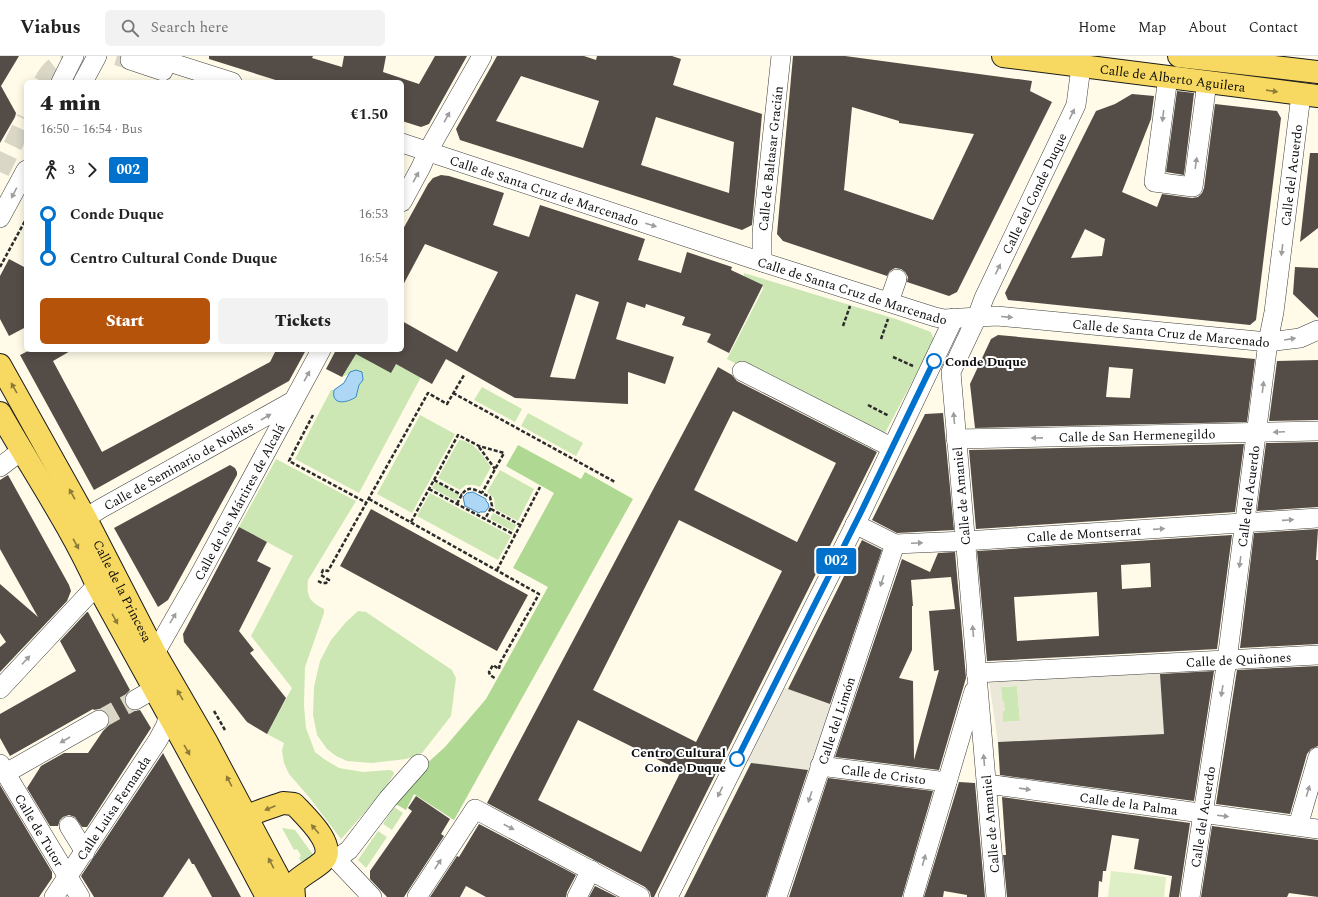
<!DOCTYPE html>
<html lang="en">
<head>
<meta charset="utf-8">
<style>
  body { margin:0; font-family:Spectral,serif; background:#f2f2f2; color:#222; height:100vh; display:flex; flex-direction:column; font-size:15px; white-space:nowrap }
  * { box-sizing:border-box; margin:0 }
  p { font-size:13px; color:#767676 }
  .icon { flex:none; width:22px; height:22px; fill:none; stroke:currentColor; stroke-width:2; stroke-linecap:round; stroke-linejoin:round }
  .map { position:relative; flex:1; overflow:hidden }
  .side { position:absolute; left:24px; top:24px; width:380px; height:272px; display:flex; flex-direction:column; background:#fff; border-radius:6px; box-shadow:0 2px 10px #0003 }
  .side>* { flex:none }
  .badge { padding:0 8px; border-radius:3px; font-size:14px; line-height:26px }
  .map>.badge { position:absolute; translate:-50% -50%; box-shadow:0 0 0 2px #fff }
  .legs { display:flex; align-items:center; gap:6px; height:44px; padding:0 16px; font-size:13px }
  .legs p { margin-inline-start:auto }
  .headline { display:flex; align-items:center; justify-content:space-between; height:68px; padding:0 16px }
  h1 { font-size:22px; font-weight:800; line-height:30px }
  .button { display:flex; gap:8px; margin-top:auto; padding:8px 16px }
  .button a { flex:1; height:46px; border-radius:6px; background:#b45309; color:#fff; font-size:16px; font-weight:800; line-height:46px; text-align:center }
  .button a+a { background:#f2f2f2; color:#222 }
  ul { padding:0 16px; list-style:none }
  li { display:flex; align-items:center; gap:14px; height:44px; font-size:15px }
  li i { display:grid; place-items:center; width:6px; height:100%; margin:0 5px; background:currentColor }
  li i::after { content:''; width:10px; height:10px; margin:-5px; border:3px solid; border-radius:50%; background:#fff }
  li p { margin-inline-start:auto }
  li:first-child i { background:linear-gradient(#0000 50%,currentColor 0) }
  li:last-child i { background:linear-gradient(currentColor 50%,#0000 0) }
  header { display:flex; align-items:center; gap:24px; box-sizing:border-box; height:56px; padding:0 20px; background:#fff; border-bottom:1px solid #e0e0e0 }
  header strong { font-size:19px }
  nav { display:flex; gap:22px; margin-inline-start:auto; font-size:14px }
  .search { width:280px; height:36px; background:#f2f2f2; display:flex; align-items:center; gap:10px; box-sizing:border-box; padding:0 14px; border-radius:6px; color:#767676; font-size:15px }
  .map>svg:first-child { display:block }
  .green { fill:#cce7b3 }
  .forest { fill:#afd893 }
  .pitch { fill:#deefc5 }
  .plaza { fill:#ece8d9; fill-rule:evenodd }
  .water { fill:#aed7f5; stroke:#3689cb }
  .building { fill:#534c47; fill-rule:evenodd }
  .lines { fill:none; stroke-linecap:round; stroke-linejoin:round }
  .minor-tunnel { stroke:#dad7c7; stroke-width:19; stroke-dasharray:19 10; stroke-linecap:butt }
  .minor-casing { stroke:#3d3d3d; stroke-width:20 }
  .major-casing { stroke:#1b1b1b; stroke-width:24 }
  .path { stroke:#2c2c2c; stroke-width:2.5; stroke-dasharray:4 2; stroke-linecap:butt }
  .minor { stroke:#fff; stroke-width:19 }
  .major { stroke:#f7d860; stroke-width:22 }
  .oneway { fill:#8c7b39 }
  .oneway2 { fill:#9d9d9d }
  .line-1-casing { stroke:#fff; stroke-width:9 }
  .line-1 { stroke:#0072ce; stroke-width:6 }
  .stop-1-dot { fill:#fff; stroke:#0072ce; stroke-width:2 }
  .labels { text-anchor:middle; stroke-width:4; stroke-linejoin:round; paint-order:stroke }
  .street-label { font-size:13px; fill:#0a0a0a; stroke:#fff }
  .stop-label { font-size:13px; font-weight:bold; fill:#0a0a0a; stroke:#fff; text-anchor:start }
</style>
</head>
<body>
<header>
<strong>Viabus</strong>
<div class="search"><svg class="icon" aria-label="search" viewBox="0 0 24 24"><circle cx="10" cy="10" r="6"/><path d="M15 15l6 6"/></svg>Search here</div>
<nav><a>Home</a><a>Map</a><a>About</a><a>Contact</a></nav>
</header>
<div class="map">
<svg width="1318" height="841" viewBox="0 0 1318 841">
  <rect width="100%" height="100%" fill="#fffbe8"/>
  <!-- green -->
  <path class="green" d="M 744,217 L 896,263 L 931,276 L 934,284 L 885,377 L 883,385 L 727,303 L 763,233 L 763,229 L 744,220 Z
    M 356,298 L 396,308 L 421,321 L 359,437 L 295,403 L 331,334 L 334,334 L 333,336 L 359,329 L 363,323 L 363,318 L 350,316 L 349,318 L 342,321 Z
    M 482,331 L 522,353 L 515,366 L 474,344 Z
    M 528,357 L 583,387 L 576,400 L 521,370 Z
    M 420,359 L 455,378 L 412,457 L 377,438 Z
    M 459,384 C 474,385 483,400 491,411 L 480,431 L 474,429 L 466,429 L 460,434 L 438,422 Z
    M 276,403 L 356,445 L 308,524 C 306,541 310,546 324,553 L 324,557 L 305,611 L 304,650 L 306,672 L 315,696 L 324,703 L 339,712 L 363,716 L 389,714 L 393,715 L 394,718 L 381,738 L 341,783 L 309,741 L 289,718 L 284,707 L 282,695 L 284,687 L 267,678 L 292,632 L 251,580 L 293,500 L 239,471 Z
    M 500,414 L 534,433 L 518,465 L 495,453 L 494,442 L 487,436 Z
    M 436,426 L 459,439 L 456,445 L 432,432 Z
    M 430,437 L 511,480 L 498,504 L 417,460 Z
    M 493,457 L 516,469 L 513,475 L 490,463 Z
    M 358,555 L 366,556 L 452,614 L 456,622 L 451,660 L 422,697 L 406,703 L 372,707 L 347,705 L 336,700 L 327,693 L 317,679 L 313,659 L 314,631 L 320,605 L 331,584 L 346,566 Z
    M 1017,630 L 1020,665 L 1003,666 L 1003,655 L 1005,655 L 1002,645 L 1001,631 Z
    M 394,751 L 403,757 L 392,774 L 383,768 Z
    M 282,772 L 295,774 L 314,800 L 303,808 L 299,802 L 301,800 L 297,793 L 294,794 Z
    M 378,775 L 387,781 L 366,812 L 358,804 Z"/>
  <!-- forest -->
  <path class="forest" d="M 518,389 L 581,423 L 585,416 L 633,443 L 454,764 L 414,738 L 406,754 L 394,747 L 424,710 L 445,691 L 486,643 L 548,531 L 513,512 L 554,437 L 506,410 Z"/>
  <!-- pitch -->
  <path class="pitch" d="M 1111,815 L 1166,821 L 1164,841 L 1108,841 Z"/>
  <!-- plaza -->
  <path class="plaza" d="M 1160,607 L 1164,678 L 998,686 L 987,612 ZM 1017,630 L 1020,665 L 1003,666 L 1003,655 L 1005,655 L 1004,645 L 1002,644 L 1001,631 Z
    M 780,630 L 840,652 L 813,715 L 751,707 L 744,703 Z"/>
  <!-- water -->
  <path class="water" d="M 356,314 L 362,316 L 363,324 L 359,329 L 356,341 C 347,347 331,350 334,334 L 344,327 L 350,316 Z
    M 473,436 L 486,443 L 486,445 L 488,447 L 489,451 L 485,456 L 480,456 L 479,457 L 465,450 L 463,441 L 467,437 Z"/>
  <!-- building -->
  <path class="building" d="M 0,0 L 19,0 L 1,30 L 16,57 L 15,61 L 0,87 Z
    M 209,0 L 313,0 L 312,2 L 342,11 L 344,0 L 386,0 L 383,16 L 419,28 L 435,0 L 467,0 L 429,68 L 421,71 L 402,65 L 402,26 L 282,26 L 209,3 Z
    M 497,0 L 584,0 L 596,4 L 597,0 L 672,0 L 681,3 L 673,29 L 762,58 L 752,169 L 742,174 L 460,84 L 456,73 ZM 521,20 L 599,45 L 583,92 L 496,65 ZM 656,61 L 734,86 L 729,137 L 641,109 Z
    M 793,0 L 845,0 L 1032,25 L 1030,35 L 1052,46 L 957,236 L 949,240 L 907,226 L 908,221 L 905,216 L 901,213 L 895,212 L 890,215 L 887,220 L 783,185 L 777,178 ZM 852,51 L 899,65 L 899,67 L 974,78 L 933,164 L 844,134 Z
    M 1177,35 L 1194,37 L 1184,119 L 1166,116 Z
    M 1132,38 L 1154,40 L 1151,63 L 1122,136 L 1157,151 L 1162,138 L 1192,142 L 1198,141 L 1202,137 L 1204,132 L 1215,48 L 1277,55 L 1281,62 L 1256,264 L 1250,269 L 1008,244 L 1005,237 L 1096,55 L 1115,48 ZM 1085,173 L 1105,183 L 1102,200 L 1071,202 Z
    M 1310,97 L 1318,97 L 1318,172 L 1300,186 Z
    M 441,119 L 449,120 L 504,137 L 493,169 L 529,181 L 540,149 L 645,183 L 638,204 L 681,217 L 687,196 L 732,211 L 731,214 L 763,229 L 729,297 L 707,286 L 711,278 L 682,269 L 685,261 L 646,248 L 645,252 L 627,246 L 616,283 L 674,301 L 665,328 L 628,316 L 628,348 L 515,342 L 446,303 L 432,328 L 396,308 L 391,317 L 356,298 L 342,321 L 326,313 L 336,294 L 402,294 L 402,265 L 457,296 L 498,216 L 425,188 L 402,231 L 402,175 L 428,128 L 433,122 ZM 576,238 L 599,246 L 575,323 L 550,321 Z
    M 9,203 L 26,212 L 26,271 L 9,280 L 0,263 L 0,220 Z
    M 1295,211 L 1318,212 L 1318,262 L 1293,238 Z
    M 998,279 L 1255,303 L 1247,366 L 975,372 L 970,328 L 991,283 ZM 1109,311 L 1133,313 L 1130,342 L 1106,341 Z
    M 30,294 L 72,294 L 53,305 L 102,396 L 270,306 L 276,294 L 306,294 L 289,325 L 94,434 L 20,299 Z
    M 1318,304 L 1318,364 L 1269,365 L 1277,305 Z
    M 718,311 L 732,319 L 737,325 L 877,396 L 654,841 L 651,841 L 650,836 L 645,831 L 487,747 ZM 733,355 L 836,407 L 797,486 L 694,434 ZM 679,464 L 782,515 L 696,686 L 593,634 ZM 578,664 L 681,715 L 641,796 L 538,744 Z
    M 943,357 L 954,474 L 897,477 L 872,464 L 925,358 Z
    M 1318,386 L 1318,451 L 1257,455 L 1266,387 Z
    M 1244,388 L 1235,456 L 976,473 L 969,394 Z
    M 230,409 L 235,412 L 237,416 L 237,419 L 168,544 L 158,551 L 114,472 Z
    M 8,419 L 69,529 L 71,535 L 67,545 L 0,616 L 0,591 L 6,586 L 0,577 L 0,528 L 38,561 L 0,493 L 0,424 Z
    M 371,453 L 528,539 L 497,595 L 340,510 Z
    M 239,471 L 267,486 L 257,505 L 271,512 L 239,575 L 254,594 L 250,597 L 286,642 L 267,678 L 247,666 L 184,586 L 183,578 Z
    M 1318,473 L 1316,504 L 1318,504 L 1318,588 L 1240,592 L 1254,477 Z
    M 1232,479 L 1217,593 L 987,605 L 977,495 ZM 1150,507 L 1151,531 L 1122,533 L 1121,509 ZM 1097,536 L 1099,580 L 1017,585 L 1014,541 Z
    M 862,484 L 882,494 L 830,648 L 788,633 Z
    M 955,496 L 966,622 L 939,714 L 835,701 L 902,503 L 930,516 L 938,497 ZM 951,521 L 955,553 L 929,555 L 934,615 L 939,614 L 914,704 L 913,625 L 899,622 L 912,594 L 912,550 L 913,550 L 911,524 Z
    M 87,556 L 88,556 L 130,634 L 125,639 L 124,644 L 125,649 L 130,654 L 135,655 L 140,654 L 151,672 L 87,771 L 82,771 L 75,761 L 69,759 L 63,761 L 60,764 L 58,770 L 50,770 L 27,732 L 41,710 L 64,697 L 88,697 L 103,675 L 109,669 L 110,664 L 109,659 L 104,654 L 99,653 L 94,654 L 93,653 L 10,700 L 0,682 L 0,658 L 76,615 L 60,585 Z
    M 1318,610 L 1318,690 L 1311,693 L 1307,698 L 1290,758 L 1216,748 L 1237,614 Z
    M 1214,615 L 1194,745 L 1000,719 L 998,686 L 1164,678 L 1160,618 Z
    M 163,697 L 198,762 L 241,841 L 212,841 L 194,808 L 192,808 L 189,802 L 163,841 L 94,841 L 81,820 Z
    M 751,707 L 808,714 L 766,841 L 684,841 Z
    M 828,722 L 933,735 L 902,841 L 789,841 Z
    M 959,726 L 975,727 L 985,841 L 967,841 L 967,839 L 944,835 L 943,841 L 924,841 Z
    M 0,729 L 52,816 L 52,822 L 39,841 L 0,841 Z
    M 416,740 L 450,763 L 441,778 L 444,780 L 404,841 L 387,841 L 370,823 L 370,815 L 412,755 L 408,752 Z
    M 1002,741 L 1190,767 L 1179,841 L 1169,841 L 1172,820 L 1134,813 L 1139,783 L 1112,779 L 1106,815 L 1103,815 L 1102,826 L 1099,825 L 1098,841 L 1007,841 L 1003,799 L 1006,799 Z
    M 479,768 L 576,819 L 567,836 L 566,841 L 486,841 L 466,830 L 460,841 L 430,841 L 457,800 L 459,801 Z
    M 1212,770 L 1318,784 L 1318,841 L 1289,837 L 1287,841 L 1201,841 Z
    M 595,830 L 617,841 L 589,841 Z"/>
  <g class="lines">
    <!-- minor-tunnel -->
    <path class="minor-tunnel" d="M 117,0 L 130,4
      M 43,26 C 51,10 60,7 75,0
      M 0,116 L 26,62
      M 99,664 L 135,644"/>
    <defs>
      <g id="minor">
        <path d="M 150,0 L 232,26"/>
        <path d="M 130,4 L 163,15"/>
        <path d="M 1168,21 L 1154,126 L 1193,131 L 1207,26"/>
        <path d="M 61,26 L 74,0"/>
        <path d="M 83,26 L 97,0"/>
        <path id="s1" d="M 402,87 L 762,206 L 935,261 L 944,263 L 997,260 L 1268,286 L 1300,282 L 1318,274"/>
        <path d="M 402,146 L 421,111 L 428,95 L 482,0"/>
        <path d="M 0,162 L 26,114"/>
        <path id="s2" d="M 762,206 L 762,177 L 781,0"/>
        <path d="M 889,246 L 897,223"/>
        <path d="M 742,315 L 891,391"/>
        <path id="s3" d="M 956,383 L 1318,375"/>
        <path d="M 0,411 L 21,395"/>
        <path id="s4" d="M 86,463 L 89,460 L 100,453 L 293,345"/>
        <path id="s5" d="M 855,468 L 895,488 L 965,485 L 1318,462"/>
        <path id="s6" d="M 155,597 L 199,520 L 321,294"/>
        <path id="s7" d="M 976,617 L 1318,599"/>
        <path d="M 0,633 L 97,529 L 106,518"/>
        <path d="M 135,644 L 154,633"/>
        <path id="s8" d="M 0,708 L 80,841"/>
        <path id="s9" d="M 820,710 L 947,726"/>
        <path d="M 6,717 L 99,664"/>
        <path id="s10" d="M 987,728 L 1318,773"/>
        <path d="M 69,770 L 85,796"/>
        <path d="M 1298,770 L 1318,701"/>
        <path d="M 326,802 L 336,803 L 372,841"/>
        <path d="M 336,803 L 349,794 L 388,743 L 419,708"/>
        <path id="s11" d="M 54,841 L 158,684 L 166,669 L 168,660"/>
        <path d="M 417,841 L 475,753 L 640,841"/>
        <path d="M 577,841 L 591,814"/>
        <path d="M 668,841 L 861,457 L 954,262"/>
        <path id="s12" d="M 777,841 L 895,488"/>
        <path d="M 913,841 L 974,635"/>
        <path id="s13" d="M 996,841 L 951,316 L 977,261 L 984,242 L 1076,49 L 1081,11 L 1076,0"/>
        <path id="s14" d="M 1190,841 L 1227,604 L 1268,286 L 1274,256 L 1301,39"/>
      </g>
      <g id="major">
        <path id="s15" d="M 1003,0 L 1318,40"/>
        <path d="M 1179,0 L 1318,16"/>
        <path id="s16" d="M 0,309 L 86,463 L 155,597 L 206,685 L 289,841"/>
        <path d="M 0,357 C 32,414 70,469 97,529 C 154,633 212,736 267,841"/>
        <path d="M 236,768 C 241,760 272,751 283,747 L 294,748 C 305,760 339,790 322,806 C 313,814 301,819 293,828 L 294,841"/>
      </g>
    </defs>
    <!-- minor casing -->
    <use href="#minor" class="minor-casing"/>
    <!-- major casing -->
    <use href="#major" class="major-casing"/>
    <!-- path -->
    <path class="path" d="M 0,211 L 26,163
      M 843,270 L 850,250
      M 881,283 L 888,263
      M 893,301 L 913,310
      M 453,337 L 615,426
      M 868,349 L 889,360
      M 313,359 L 289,405 L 367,447
      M 479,391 L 495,413
      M 434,424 L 458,379 L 479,390 L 504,397 L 482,437
      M 429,433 L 515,479
      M 369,443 L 539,538 L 500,607 L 499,613 L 493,609 L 489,616 L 490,619 L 496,623
      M 457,448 C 467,426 471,432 490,441 L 492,450 L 485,463
      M 491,453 L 520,469
      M 411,466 L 434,424 L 462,439
      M 497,514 L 540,431
      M 318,525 L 322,527 L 326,527 L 329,524 L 321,519 L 323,514 L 328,515 L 428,337 L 447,348 L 464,319
      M 214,655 L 225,674"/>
    <!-- minor -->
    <use href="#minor" class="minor"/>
    <!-- major -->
    <use href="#major" class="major"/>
  </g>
  <!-- one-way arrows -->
  <defs><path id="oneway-solid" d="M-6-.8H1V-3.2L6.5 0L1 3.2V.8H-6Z"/></defs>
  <g class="oneway">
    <use href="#oneway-solid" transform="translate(1272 35) rotate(8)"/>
    <use href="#oneway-solid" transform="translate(14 332) rotate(-120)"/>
    <use href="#oneway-solid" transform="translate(72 438) rotate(-119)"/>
    <use href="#oneway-solid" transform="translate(76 488) rotate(61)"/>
    <use href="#oneway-solid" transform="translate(115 563) rotate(61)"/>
    <use href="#oneway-solid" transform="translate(180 639) rotate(-120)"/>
    <use href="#oneway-solid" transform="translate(187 694) rotate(60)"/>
    <use href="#oneway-solid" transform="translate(229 725) rotate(-118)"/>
    <use href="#oneway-solid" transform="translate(270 752) rotate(157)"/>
    <use href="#oneway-solid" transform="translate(315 773) rotate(-130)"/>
    <use href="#oneway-solid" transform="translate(271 807) rotate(-118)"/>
  </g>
  <g class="oneway2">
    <use href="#oneway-solid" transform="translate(1072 58) rotate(-64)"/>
    <use href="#oneway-solid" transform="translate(1163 60) rotate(97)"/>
    <use href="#oneway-solid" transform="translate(447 61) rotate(-61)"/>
    <use href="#oneway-solid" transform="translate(1196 107) rotate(-82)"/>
    <use href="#oneway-solid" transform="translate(416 121) rotate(-61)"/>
    <use href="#oneway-solid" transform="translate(14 137) rotate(118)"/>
    <use href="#oneway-solid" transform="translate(651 169) rotate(18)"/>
    <use href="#oneway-solid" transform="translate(1282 194) rotate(97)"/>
    <use href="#oneway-solid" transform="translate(998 213) rotate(-64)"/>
    <use href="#oneway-solid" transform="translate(1007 261) rotate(5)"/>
    <use href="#oneway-solid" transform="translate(1290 283) rotate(-9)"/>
    <use href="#oneway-solid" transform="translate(307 320) rotate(-61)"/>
    <use href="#oneway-solid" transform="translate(1263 331) rotate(-83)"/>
    <use href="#oneway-solid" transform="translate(266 361) rotate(-30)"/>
    <use href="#oneway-solid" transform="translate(954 362) rotate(-95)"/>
    <use href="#oneway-solid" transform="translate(1279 376) rotate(178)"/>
    <use href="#oneway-solid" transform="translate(1037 382) rotate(179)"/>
    <use href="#oneway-solid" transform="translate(1288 464) rotate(-4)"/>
    <use href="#oneway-solid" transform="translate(1159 473) rotate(-4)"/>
    <use href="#oneway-solid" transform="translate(917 487) rotate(-2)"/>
    <use href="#oneway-solid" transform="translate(1240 506) rotate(98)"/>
    <use href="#oneway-solid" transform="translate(882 525) rotate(108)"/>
    <use href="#oneway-solid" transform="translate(173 562) rotate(-59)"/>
    <use href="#oneway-solid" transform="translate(973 575) rotate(-95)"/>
    <use href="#oneway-solid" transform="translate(26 604) rotate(-47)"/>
    <use href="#oneway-solid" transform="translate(1222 635) rotate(99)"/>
    <use href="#oneway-solid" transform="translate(65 684) rotate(150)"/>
    <use href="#oneway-solid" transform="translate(984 704) rotate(-95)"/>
    <use href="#oneway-solid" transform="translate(1025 733) rotate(8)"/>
    <use href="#oneway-solid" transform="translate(1308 735) rotate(-74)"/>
    <use href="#oneway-solid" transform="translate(720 736) rotate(116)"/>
    <use href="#oneway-solid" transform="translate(810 741) rotate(108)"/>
    <use href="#oneway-solid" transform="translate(1223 760) rotate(7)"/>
    <use href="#oneway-solid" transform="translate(509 771) rotate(28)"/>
    <use href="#oneway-solid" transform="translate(924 804) rotate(-74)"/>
    <use href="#oneway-solid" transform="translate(438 808) rotate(-57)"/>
  </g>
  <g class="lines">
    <defs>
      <path id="line-1" d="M 737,703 L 861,456 L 934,305"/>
    </defs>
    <!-- line-1 casing -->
    <use href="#line-1" class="line-1-casing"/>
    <!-- line-1 -->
    <use href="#line-1" class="line-1"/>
  </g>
  <!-- markers -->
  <g class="stop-1-dot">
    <circle cx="934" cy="305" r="7"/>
    <circle cx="737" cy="703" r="7"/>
  </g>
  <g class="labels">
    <!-- street labels -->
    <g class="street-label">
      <text dy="5" stroke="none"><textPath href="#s15" startOffset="171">Calle de Alberto Aguilera</textPath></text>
      <text dy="5" stroke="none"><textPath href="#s2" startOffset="104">Calle de Baltasar Gracián</textPath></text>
      <text dy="5" stroke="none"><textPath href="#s14" startOffset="729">Calle del Acuerdo</textPath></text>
      <text dy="5" stroke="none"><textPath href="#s1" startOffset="150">Calle de Santa Cruz de Marcenado</textPath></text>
      <text dy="5" stroke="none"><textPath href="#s13" startOffset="724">Calle del Conde Duque</textPath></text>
      <text dy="5" stroke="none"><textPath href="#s1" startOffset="474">Calle de Santa Cruz de Marcenado</textPath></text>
      <text dy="5" stroke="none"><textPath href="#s1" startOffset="798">Calle de Santa Cruz de Marcenado</textPath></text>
      <text dy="5" stroke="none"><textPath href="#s3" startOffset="181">Calle de San Hermenegildo</textPath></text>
      <text dy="5" stroke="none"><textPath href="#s4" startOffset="107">Calle de Seminario de Nobles</textPath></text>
      <text transform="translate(961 440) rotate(-95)" y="5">Calle de Amaniel</text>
      <text dy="5" stroke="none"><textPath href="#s14" startOffset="405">Calle del Acuerdo</textPath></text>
      <text dy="5" stroke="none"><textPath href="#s6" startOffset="173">Calle de los Mártires de Alcalá</textPath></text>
      <text dy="5" stroke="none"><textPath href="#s5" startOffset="234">Calle de Montserrat</textPath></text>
      <text dy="5" stroke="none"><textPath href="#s16" startOffset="257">Calle de la Princesa</textPath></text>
      <text dy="5" stroke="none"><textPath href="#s7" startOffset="263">Calle de Quiñones</textPath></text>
      <text dy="5" stroke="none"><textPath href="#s12" startOffset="186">Calle del Limón</textPath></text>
      <text dy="5" stroke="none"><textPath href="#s9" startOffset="64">Calle de Cristo</textPath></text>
      <text dy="5" stroke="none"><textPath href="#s10" startOffset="143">Calle de la Palma</textPath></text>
      <text dy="5" stroke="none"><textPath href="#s11" startOffset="107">Calle Luisa Fernanda</textPath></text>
      <text dy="5" stroke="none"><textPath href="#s14" startOffset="81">Calle del Acuerdo</textPath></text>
      <text transform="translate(990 768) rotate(-95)" y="5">Calle de Amaniel</text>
      <text dy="5" stroke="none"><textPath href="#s8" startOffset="77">Calle de Tutor</textPath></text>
    </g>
    <!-- stop labels -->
    <g class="stop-label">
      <text x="945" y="310">Conde Duque</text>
      <text x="726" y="701" text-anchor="end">Centro Cultural<tspan x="726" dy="15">Conde Duque</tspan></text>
    </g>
  </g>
</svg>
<b class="badge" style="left:836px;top:505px;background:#0072ce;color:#fff">002</b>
<section class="side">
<div class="headline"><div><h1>4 min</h1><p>16:50 – 16:54 · Bus</p></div><b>€1.50</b></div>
<div class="legs"><svg class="icon" aria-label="walk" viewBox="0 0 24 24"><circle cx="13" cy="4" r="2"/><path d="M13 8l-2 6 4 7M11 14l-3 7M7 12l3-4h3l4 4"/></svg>3<svg class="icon" aria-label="forward" viewBox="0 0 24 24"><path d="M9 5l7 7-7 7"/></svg><b class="badge" style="background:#0072ce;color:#fff">002</b></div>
<ul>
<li><i style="color:#0072ce"></i><b>Conde Duque</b><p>16:53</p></li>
<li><i style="color:#0072ce"></i><b>Centro Cultural Conde Duque</b><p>16:54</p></li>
</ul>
<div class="button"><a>Start</a><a>Tickets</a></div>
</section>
</div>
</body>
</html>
